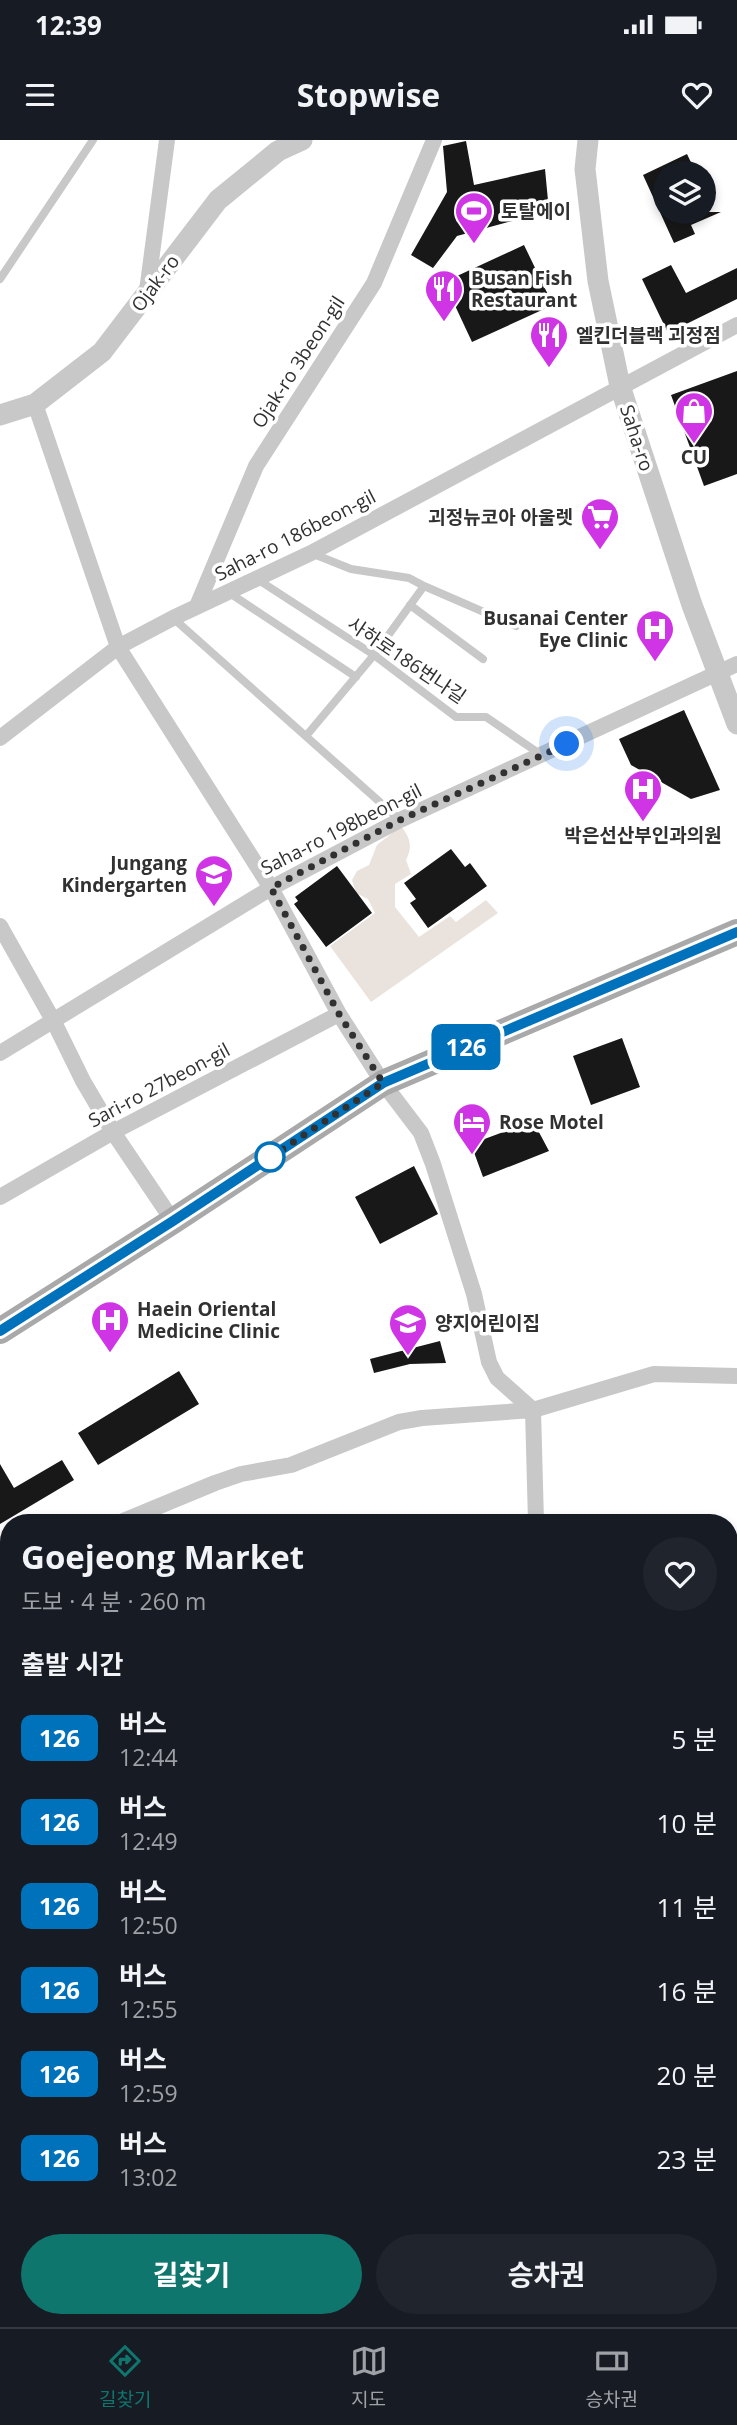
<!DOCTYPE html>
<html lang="ko">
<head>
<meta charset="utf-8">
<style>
  body { margin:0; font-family:"Open Sans","Noto Sans KR",sans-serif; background:#20242c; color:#f1f3f6; height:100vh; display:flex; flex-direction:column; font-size:26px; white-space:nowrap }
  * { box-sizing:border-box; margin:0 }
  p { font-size:23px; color:#9ea1a6 }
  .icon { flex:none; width:38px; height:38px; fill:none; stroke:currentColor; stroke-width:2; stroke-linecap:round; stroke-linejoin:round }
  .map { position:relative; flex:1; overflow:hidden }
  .panel { position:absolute; left:0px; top:1374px; width:738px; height:814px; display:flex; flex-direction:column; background:#171b24; border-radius:28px 28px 0 0; box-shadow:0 4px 10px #0003 }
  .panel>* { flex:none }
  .badge { padding:0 14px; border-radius:10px; font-size:24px; line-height:46px }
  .fabs { position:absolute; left:653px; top:21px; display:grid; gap:14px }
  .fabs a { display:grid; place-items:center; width:63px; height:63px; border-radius:50%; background:#171b24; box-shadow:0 4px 10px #0003; font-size:35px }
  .you { position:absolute; width:35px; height:35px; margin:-18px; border:5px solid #fff; border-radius:50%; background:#1a73e8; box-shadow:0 0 0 10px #1a73e833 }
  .map>.badge { position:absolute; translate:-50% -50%; box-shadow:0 0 0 4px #fff }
  h2 { padding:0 21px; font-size:26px; line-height:63px }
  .round { display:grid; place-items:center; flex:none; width:74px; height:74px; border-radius:37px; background:#20242c }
  .head { display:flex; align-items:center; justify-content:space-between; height:119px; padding:0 21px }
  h1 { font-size:33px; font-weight:700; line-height:52px }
  .primary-button { display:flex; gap:14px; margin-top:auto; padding:14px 21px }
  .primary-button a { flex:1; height:80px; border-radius:42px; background:#0f766e; color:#fff; font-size:28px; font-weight:700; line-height:80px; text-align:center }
  .primary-button a+a { background:#20242c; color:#f1f3f6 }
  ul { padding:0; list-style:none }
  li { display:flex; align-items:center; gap:21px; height:84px; padding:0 21px }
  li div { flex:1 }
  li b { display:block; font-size:26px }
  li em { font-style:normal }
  li .badge { min-width:77px; font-weight:700; text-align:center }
  .status { display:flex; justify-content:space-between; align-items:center; height:49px; padding:0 35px; background:#171b24; direction:ltr }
  .status svg { height:19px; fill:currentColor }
  header { display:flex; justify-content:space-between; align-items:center; height:91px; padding:0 21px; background:#171b24; font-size:32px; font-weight:700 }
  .tabs { display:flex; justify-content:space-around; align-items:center; height:98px; border-top:2px solid #363941; background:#171b24; font-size:19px; color:#9ea1a6 }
  .tabs a { display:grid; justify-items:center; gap:4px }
  .tabs .current { color:#0f766e }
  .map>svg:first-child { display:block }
  .green { fill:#eae2dc }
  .building { fill:#181818 }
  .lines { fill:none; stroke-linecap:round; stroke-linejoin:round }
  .service { stroke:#c8c8c8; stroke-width:8 }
  .minor { stroke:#c8c8c8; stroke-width:16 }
  .tertiary { stroke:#c8c8c8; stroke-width:21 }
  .primary { stroke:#a9a9a9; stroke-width:26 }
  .line-casing { stroke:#fff; stroke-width:16 }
  .line { stroke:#0072bc; stroke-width:10 }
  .walk { stroke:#313131; stroke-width:7; stroke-dasharray:0 12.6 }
  .stop-dot { fill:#fff; stroke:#0072bc; stroke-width:3.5 }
  .labels { text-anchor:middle; stroke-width:7; stroke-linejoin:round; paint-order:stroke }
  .poi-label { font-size:19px; font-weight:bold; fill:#313131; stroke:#fff; text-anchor:start }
  .street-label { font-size:19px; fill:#313131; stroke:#fff }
</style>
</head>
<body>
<div class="status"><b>12:39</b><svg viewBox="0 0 49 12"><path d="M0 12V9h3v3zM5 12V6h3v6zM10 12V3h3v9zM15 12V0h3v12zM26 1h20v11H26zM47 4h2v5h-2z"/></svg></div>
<header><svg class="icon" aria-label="menu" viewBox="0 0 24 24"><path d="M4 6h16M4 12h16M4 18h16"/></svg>Stopwise<svg class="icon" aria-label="heart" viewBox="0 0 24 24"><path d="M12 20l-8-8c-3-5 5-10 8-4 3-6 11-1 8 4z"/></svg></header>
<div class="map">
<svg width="737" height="2187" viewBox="0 0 737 2187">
  <rect width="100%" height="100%" fill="#fff"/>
  <!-- green -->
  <path class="green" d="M 401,686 C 410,698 413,706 406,720 L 411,734 L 395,744 L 395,767 L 419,797 L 450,776 L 456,782 L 486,760 L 498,773 L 371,862 L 330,806 L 375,773 L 368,759 L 356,753 L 352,740 L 357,731 L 369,725 L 377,705 Z
    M 737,1632 L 737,2187 L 137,2187 L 133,2179 L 730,2179 L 730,1634 Z"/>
  <!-- building -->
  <path class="building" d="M 466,1 L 474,45 L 545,29 L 549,71 L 457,96 L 433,128 L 411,115 L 447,52 L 443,6 Z
    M 687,14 L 696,33 L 665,33 L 665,72 L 721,72 L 691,85 L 695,94 L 674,103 L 643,35 Z
    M 524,105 L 553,165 L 472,202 L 444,142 Z
    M 671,125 L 686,153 L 737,128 L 737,159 L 668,193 L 642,139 Z
    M 737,231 L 737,334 L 704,346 L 671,255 Z
    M 684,570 L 720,650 L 691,659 L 631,625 L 619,599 Z
    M 451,709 L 465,727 L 470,723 L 487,746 L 428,788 L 410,763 L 416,759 L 404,743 Z
    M 337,726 L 372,773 L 326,807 L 294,764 L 298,761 L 295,757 Z
    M 622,898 L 640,947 L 591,965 L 573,916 Z
    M 533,981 L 549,1011 L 483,1037 L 471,1004 Z
    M 414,1026 L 438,1074 L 380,1104 L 355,1057 Z
    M 440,1201 L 446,1223 L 410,1224 L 374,1233 L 370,1219 Z
    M 179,1231 L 199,1264 L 98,1325 L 78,1293 Z
    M 62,1320 L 74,1340 L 0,1384 L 0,1324 L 14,1348 Z"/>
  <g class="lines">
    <!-- service -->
    <path class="service" d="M 0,139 L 93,0
      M 257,439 L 374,515 L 456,577 L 486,577 L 540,614
      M 424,446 L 516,486
      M 228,452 L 356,537
      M 410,465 L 483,519
      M 173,478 L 400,680
      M 306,596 L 374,515 L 424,446 L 409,438 L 351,429 L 311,413"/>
    <!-- minor -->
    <path class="minor" d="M 147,151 L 167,0
      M 35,264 L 118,507 L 271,748 L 339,874 L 383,943 L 421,993 L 433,1024 L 474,1154 L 489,1222 L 497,1238 L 533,1270 L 536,1382
      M 197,466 L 256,326 L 374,143 L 434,0
      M 0,598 L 118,507 L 173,478 L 311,413 L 737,185
      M 0,786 L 54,882 L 83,941 L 113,992 L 173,1081
      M 0,913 L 271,748 L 400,680 L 737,524
      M 0,1057 L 113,992 L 339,874
      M 121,1382 L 215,1343 L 241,1334 L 291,1325 L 399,1282 L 422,1278 L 533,1270 L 654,1234 L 737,1236
      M 730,1475 L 737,1476
      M 0,1598 L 9,1598"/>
    <!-- tertiary -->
    <path class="tertiary" d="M 588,0 L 585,29 L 598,141 L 620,246 L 692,465 L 737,584
      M 0,275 L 35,264 L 102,212 L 218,60 L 278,11 L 302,0
      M 730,1411 L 737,1411
      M 8,1438 L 9,1438"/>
    <!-- primary -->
    <path class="primary" d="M 0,1191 L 173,1081 L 383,943 L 737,792"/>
  </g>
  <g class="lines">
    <defs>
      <path id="line" d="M 0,1191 L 173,1081 L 383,943 L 737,792"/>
    </defs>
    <!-- line casing -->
    <use href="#line" class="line-casing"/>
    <!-- line -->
    <use href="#line" class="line"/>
    <!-- walk -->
    <path class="walk" d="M 270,1017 L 266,1020 L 383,943 L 339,874 L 271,748 L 400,680 L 567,604"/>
  </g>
  <!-- icons -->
  <defs>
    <symbol id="stadium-pin" viewBox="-11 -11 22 30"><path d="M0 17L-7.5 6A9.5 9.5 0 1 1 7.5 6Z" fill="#cf35e5" stroke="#fff"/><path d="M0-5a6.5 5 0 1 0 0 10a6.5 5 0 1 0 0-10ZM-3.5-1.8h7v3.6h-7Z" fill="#fff"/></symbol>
    <symbol id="restaurant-pin" viewBox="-11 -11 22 30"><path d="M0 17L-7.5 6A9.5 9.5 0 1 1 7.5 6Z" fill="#cf35e5" stroke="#fff"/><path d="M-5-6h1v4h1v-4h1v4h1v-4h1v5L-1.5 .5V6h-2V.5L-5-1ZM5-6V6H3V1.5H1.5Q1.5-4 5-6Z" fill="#fff"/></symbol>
    <symbol id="shop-pin" viewBox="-11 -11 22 30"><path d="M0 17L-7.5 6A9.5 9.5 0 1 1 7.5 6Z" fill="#cf35e5" stroke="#fff"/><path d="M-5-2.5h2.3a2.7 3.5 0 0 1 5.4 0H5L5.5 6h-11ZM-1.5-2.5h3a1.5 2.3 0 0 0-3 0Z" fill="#fff"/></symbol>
    <symbol id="supermarket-pin" viewBox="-11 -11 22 30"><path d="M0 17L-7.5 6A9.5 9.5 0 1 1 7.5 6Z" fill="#cf35e5" stroke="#fff"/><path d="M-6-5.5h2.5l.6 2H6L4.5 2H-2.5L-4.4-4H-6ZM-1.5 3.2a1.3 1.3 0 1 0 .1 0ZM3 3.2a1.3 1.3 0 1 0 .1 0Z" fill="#fff"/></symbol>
    <symbol id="hospital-pin" viewBox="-11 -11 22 30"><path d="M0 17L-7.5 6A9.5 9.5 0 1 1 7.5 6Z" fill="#cf35e5" stroke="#fff"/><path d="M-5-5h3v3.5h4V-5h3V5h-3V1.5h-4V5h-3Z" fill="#fff"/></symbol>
    <symbol id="school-pin" viewBox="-11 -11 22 30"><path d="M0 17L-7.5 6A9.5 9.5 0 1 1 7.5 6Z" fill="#cf35e5" stroke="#fff"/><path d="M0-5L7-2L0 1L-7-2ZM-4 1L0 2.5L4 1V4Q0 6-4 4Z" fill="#fff"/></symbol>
    <symbol id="hotel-pin" viewBox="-11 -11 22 30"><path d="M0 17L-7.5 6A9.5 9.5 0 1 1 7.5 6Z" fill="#cf35e5" stroke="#fff"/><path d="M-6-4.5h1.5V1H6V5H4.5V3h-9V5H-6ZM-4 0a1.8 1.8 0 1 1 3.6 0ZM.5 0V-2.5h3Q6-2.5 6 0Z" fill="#fff"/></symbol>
  </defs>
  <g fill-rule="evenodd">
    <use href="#stadium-pin" x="452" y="49" width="44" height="60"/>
    <use href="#restaurant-pin" x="422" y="127" width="44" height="60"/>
    <use href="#restaurant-pin" x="527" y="173" width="44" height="60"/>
    <use href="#shop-pin" x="672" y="249" width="44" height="60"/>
    <use href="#supermarket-pin" x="578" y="355" width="44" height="60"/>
    <use href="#hospital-pin" x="633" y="467" width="44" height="60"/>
    <use href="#hospital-pin" x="621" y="627" width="44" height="60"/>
    <use href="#school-pin" x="192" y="712" width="44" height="60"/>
    <use href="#hotel-pin" x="450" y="960" width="44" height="60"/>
    <use href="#hospital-pin" x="88" y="1158" width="44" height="60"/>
    <use href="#school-pin" x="386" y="1161" width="44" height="60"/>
  </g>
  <!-- markers -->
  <circle class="stop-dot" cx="270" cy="1017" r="14"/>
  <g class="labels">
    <!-- poi labels -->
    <g class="poi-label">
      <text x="501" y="78">토탈에이</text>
      <text x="471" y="145">Busan Fish<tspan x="471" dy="22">Restaurant</tspan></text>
      <text x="576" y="202">엘킨더블랙 괴정점</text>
      <text x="694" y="324" text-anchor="middle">CU</text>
      <text x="573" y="384" text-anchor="end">괴정뉴코아 아울렛</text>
      <text x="628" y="485" text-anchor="end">Busanai Center<tspan x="628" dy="22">Eye Clinic</tspan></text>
      <text x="643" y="702" text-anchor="middle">박은선산부인과의원</text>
      <text x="187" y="730" text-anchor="end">Jungang<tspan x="187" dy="22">Kindergarten</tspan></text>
      <text x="499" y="989">Rose Motel</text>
      <text x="137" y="1176">Haein Oriental<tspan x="137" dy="22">Medicine Clinic</tspan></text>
      <text x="435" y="1190">양지어린이집</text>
    </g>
    <!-- street labels -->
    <g class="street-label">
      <text transform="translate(155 143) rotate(-53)" y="7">Ojak-ro</text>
      <text transform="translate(298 222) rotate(-57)" y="7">Ojak-ro 3beon-gil</text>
      <text transform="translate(637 298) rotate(72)" y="7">Saha-ro</text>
      <text transform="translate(295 395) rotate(-27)" y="7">Saha-ro 186beon-gil</text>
      <text transform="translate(407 520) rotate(34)" y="7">사하로186번나길</text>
      <text transform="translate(341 689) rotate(-27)" y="7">Saha-ro 198beon-gil</text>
      <text transform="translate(159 945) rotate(-28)" y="7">Sari-ro 27beon-gil</text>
    </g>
  </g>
</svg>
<div class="fabs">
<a><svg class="icon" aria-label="layers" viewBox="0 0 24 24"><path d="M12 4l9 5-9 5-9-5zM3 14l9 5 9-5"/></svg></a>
</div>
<div class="you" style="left:567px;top:604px"></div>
<b class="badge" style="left:466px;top:907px;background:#0072bc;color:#fff">126</b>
<section class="panel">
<div class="head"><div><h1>Goejeong Market</h1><p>도보 · 4 분 · 260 m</p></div><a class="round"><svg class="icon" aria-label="heart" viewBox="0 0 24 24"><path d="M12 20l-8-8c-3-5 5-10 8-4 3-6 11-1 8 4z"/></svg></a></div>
<h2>출발 시간</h2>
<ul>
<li><span class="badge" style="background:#0072bc;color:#fff">126</span><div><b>버스</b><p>12:44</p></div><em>5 분</em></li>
<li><span class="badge" style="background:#0072bc;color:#fff">126</span><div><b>버스</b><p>12:49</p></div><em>10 분</em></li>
<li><span class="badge" style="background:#0072bc;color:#fff">126</span><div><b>버스</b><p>12:50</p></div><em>11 분</em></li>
<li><span class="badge" style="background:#0072bc;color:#fff">126</span><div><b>버스</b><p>12:55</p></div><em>16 분</em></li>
<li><span class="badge" style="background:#0072bc;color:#fff">126</span><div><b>버스</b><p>12:59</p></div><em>20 분</em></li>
<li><span class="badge" style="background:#0072bc;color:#fff">126</span><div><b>버스</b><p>13:02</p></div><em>23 분</em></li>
</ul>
<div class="primary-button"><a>길찾기</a><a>승차권</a></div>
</section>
</div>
<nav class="tabs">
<a class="current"><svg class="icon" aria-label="directions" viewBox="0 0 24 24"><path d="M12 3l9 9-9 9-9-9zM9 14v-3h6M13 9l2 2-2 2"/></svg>길찾기</a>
<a><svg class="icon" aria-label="map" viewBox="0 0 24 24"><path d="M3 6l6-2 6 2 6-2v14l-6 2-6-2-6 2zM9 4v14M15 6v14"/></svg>지도</a>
<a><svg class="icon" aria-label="tickets" viewBox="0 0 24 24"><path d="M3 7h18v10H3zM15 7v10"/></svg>승차권</a>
</nav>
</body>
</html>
